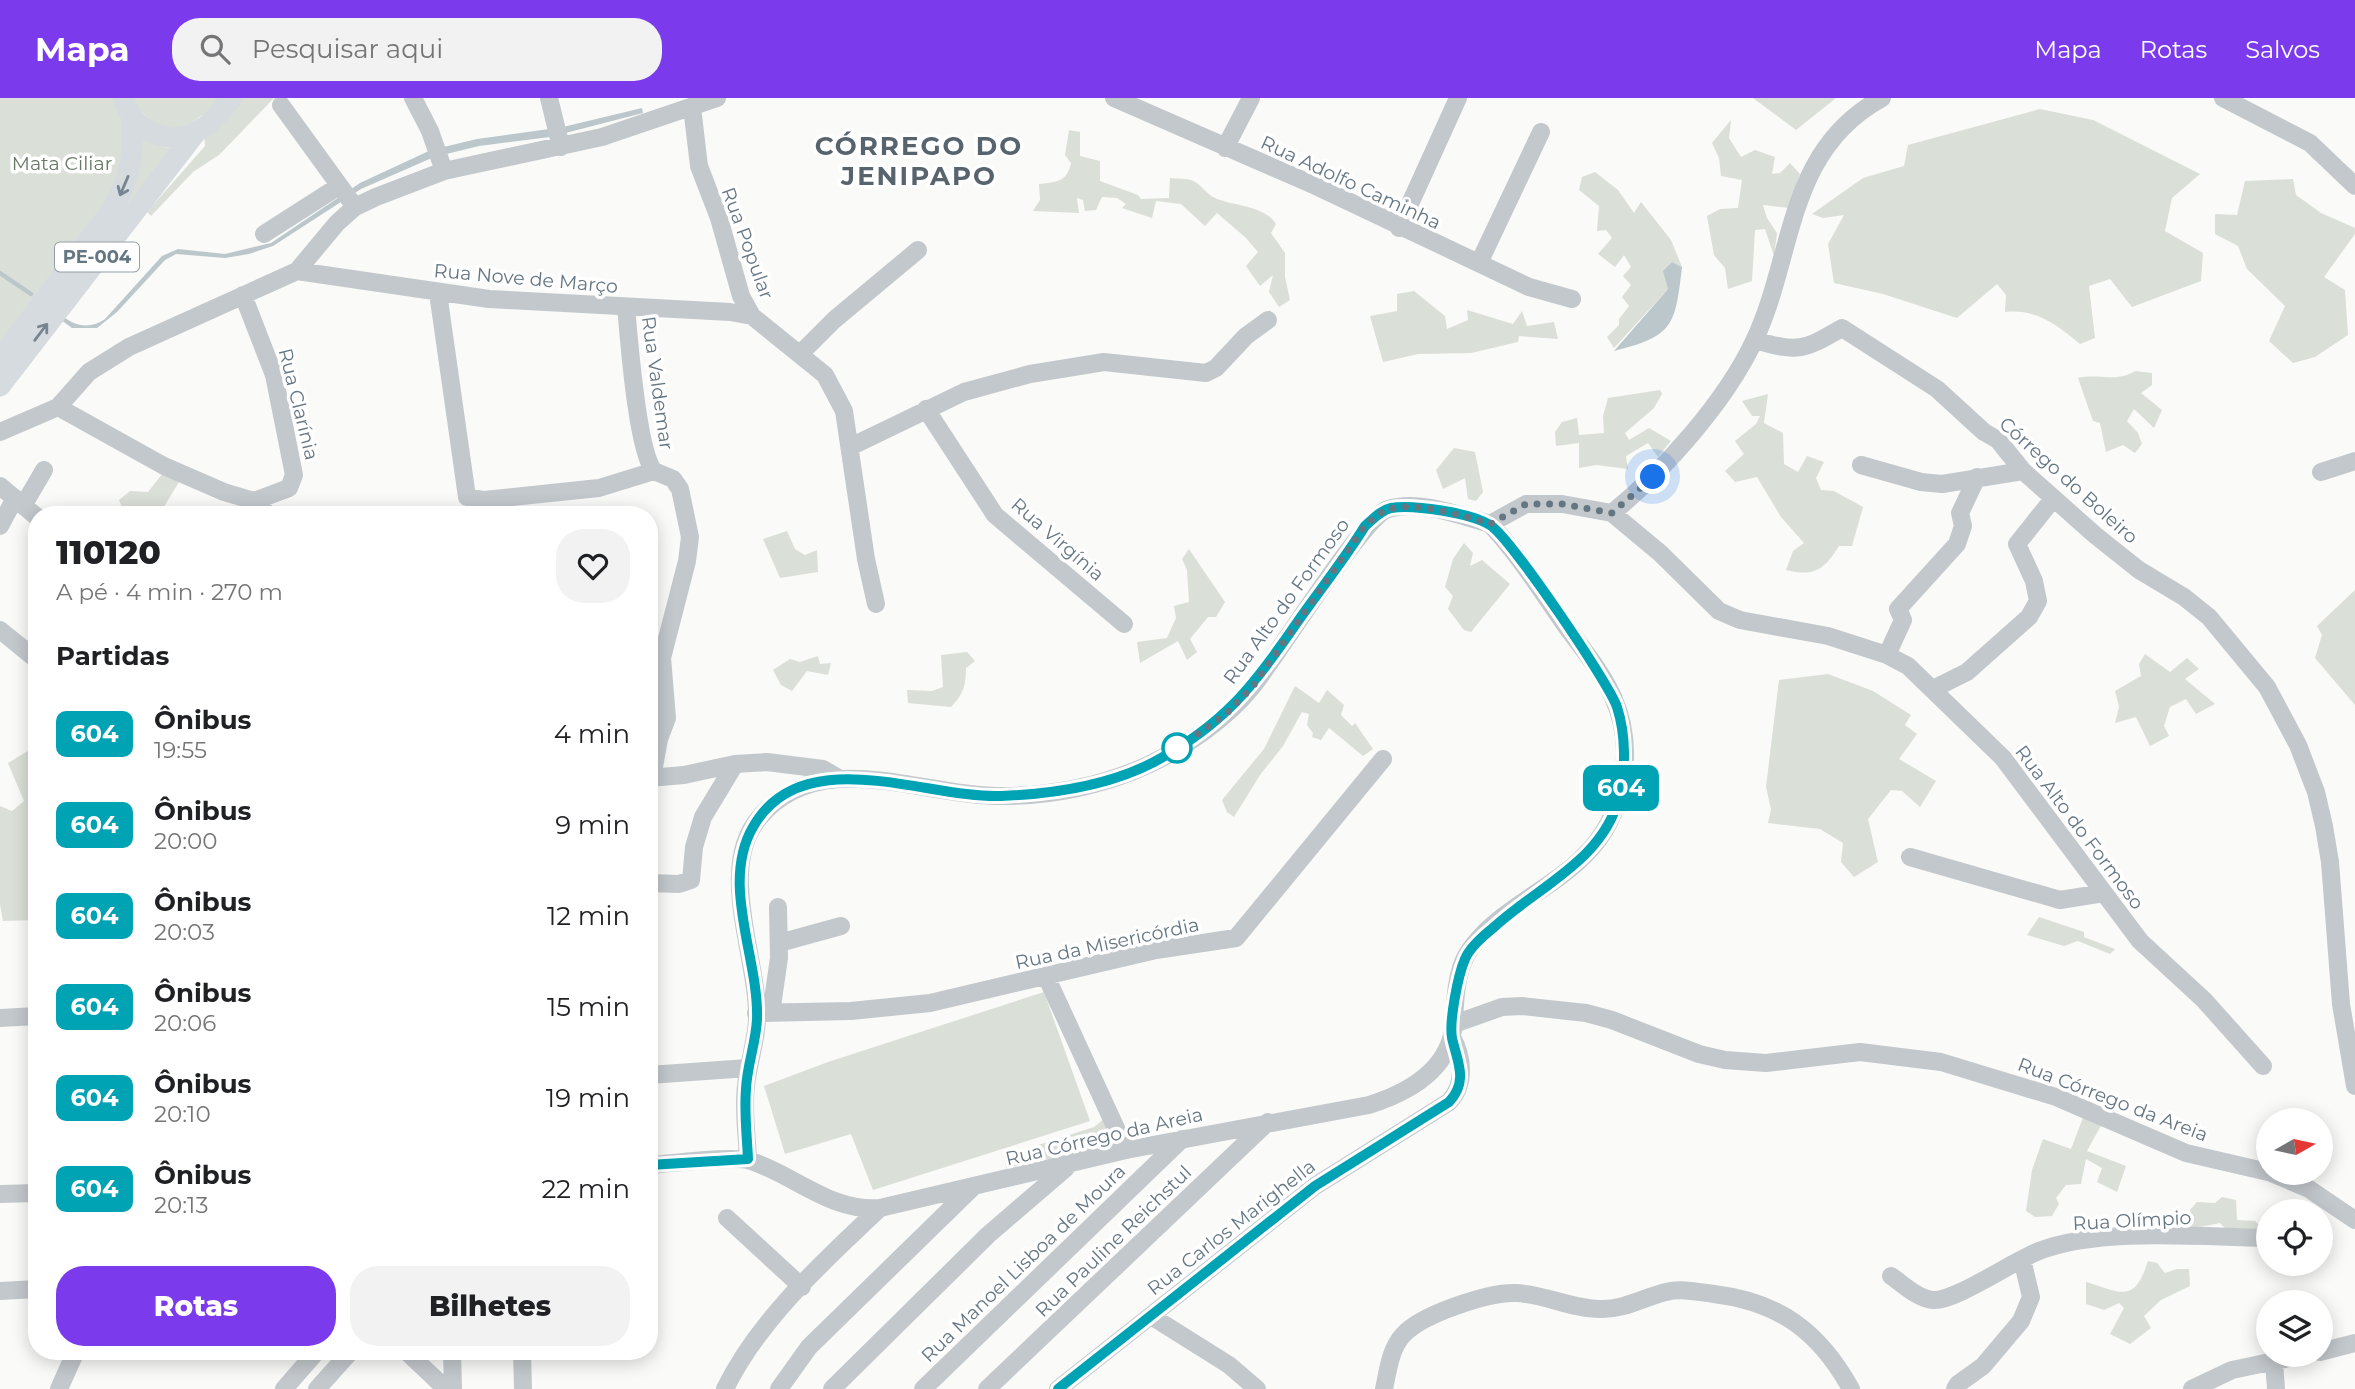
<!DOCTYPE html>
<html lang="pt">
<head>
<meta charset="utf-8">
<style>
  body { margin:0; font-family:Montserrat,sans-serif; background:#f2f2f2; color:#202124; height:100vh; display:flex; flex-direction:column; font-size:26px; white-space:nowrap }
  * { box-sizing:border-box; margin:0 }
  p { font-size:23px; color:#757577 }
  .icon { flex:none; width:38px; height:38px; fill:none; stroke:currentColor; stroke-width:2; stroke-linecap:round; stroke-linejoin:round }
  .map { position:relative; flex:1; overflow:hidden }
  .details { position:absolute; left:28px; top:408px; width:630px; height:854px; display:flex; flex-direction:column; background:#fff; border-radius:28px; box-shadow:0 4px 18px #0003 }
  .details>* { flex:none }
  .badge { padding:0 14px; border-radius:10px; font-size:24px; line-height:46px }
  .needle { width:46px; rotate:81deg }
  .controls { position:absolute; left:2256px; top:1010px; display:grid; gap:14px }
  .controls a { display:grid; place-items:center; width:77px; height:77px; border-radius:50%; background:#fff; box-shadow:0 4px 18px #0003; font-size:35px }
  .you { position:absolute; width:35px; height:35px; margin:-18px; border:5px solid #fff; border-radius:50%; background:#1a73e8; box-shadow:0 0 0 10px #1a73e833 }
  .map>.badge { position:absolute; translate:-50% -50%; box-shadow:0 0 0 4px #fff }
  h2 { padding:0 28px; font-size:26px; line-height:63px }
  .round { display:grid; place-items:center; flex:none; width:74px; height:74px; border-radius:28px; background:#f2f2f2 }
  .headline { display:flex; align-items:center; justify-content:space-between; height:119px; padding:0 28px }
  h1 { font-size:33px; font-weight:800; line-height:52px }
  .action { display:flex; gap:14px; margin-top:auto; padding:14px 28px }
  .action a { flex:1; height:80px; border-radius:28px; background:#7c3aed; color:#fff; font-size:28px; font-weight:800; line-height:80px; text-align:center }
  .action a+a { background:#f2f2f2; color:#202124 }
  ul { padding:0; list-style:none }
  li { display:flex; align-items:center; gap:21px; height:91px; padding:0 28px }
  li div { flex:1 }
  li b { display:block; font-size:26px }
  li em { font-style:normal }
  li .badge { min-width:77px; font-weight:700; text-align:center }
  header { display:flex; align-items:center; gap:42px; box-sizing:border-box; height:98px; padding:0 35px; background:#7c3aed; color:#fff }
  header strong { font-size:33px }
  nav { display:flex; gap:38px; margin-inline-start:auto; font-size:24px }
  .search { width:490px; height:63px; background:#f2f2f2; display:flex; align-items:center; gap:18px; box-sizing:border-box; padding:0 24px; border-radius:28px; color:#757577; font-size:26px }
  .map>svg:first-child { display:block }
  .green { fill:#dadfd7 }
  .water { fill:#bbc7cb }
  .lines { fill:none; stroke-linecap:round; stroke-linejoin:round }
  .stream { stroke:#bbc7cb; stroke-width:4.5 }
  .minor { stroke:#c3c8cc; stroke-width:18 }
  .major { stroke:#d6dbdf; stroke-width:21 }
  .oneway { stroke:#768591 }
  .line-casing { stroke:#fff; stroke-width:16 }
  .line { stroke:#00a3b4; stroke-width:10 }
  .walk { stroke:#657683; stroke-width:7; stroke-dasharray:0 12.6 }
  .stop-dot { fill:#fff; stroke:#00a3b4; stroke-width:3.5 }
  .labels { text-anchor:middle; stroke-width:7; stroke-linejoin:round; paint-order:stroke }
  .shield { fill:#fff; stroke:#939fa8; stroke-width:2 }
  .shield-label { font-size:18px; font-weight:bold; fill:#657683 }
  .park-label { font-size:19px; fill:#687a64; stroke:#fff }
  .street-label { font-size:19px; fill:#657683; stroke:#fff }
  .district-label { font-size:26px; font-weight:bold; letter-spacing:2px; fill:#57646e; stroke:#fff }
</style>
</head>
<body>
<header>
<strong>Mapa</strong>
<div class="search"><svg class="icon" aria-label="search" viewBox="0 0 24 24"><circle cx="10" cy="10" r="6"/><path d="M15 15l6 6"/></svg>Pesquisar aqui</div>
<nav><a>Mapa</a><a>Rotas</a><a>Salvos</a></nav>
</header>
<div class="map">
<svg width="2355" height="1291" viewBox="0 0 2355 1291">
  <rect width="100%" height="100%" fill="#fafaf8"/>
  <!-- green -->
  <path class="green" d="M 0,0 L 118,0 L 128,22 L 119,93 L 0,251 Z
    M 129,0 L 221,0 C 204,18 185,33 160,33 Z
    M 238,0 L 274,0 L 219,57 L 193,74 L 151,118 L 147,114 L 205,48 L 204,37 Z
    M 1753,0 L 1836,0 L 1796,32 Z
    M 2040,11 L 2093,22 L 2200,76 L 2172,100 L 2165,133 L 2203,155 L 2201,183 L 2132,209 L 2110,181 L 2089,188 L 2095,240 L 2080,246 C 2056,226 2037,211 2005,214 L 2006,197 L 1997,186 L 1957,220 L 1883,196 L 1834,185 L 1828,146 L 1844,117 L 1823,120 L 1812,116 L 1863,80 L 1904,68 L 1908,47 Z
    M 1731,22 L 1729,40 L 1741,59 L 1755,52 L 1775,59 L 1772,76 L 1780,75 L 1790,65 L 1800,76 L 1789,110 L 1763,107 L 1767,120 L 1777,135 L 1774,158 L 1765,131 L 1755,132 L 1752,183 L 1728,191 L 1725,170 L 1714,157 L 1707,118 L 1720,111 L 1738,110 L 1742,82 L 1721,78 L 1719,60 L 1712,45 Z
    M 1069,32 L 1080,34 L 1080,58 L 1100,63 L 1100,83 L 1138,97 L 1141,101 L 1169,100 L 1170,80 C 1176,81 1185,80 1191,82 C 1200,85 1206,95 1213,99 C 1230,108 1265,107 1276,126 L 1271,135 L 1285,155 L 1285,179 L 1290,202 L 1279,209 L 1269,194 L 1273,177 L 1260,188 L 1246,168 L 1258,154 L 1246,140 L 1217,115 L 1205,128 L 1181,106 L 1156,103 L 1152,120 L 1122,110 L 1126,106 L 1117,100 L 1102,99 L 1096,112 L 1085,113 L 1083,102 L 1077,100 L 1079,115 L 1033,113 L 1040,102 L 1039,86 C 1057,84 1067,84 1071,65 L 1065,57 Z
    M 139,37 L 162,49 L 174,50 L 123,111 Z
    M 1595,74 L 1618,92 L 1634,115 L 1641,104 L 1671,142 L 1682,169 L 1672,164 L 1664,173 L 1668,191 L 1614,250 L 1607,239 L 1619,227 L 1619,221 L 1629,208 L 1622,199 L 1631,187 L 1623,178 L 1631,169 L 1624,157 L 1615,169 L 1598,156 L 1612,140 L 1606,132 L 1597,133 L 1599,108 L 1579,92 L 1582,79 Z
    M 2293,81 L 2296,97 L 2321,115 L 2355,130 L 2355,136 L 2324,179 L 2345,192 L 2348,237 L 2315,259 L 2293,265 L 2269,243 L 2285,208 L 2247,171 L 2238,148 L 2215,136 L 2215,116 L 2237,117 L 2245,83 Z
    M 1414,193 L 1445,218 L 1447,231 L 1468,222 L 1467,212 L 1513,226 L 1522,213 L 1527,228 L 1554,224 L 1558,241 L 1519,238 L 1518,244 L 1471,255 L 1418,256 L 1383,264 L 1370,218 L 1397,213 L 1397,196 Z
    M 2135,273 L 2152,275 L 2152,287 L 2141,295 L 2162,312 L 2154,330 L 2134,311 L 2127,323 L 2138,335 L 2142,346 L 2135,355 L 2123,347 L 2106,354 L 2100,325 L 2093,323 L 2078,280 C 2099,275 2116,285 2135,273 Z
    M 1660,292 L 1662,296 L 1654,310 L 1625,335 L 1629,342 L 1649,330 L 1671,343 L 1658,359 L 1648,345 L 1626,358 L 1628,371 L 1596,367 L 1579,370 L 1579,345 L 1556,348 L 1555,334 L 1562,324 L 1577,320 L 1579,337 L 1604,335 L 1603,318 L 1608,300 Z
    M 1768,296 L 1764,325 L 1783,335 L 1784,366 L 1798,374 L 1807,358 L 1824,364 L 1816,380 L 1821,392 L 1834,393 L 1863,409 L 1852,448 L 1839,448 C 1824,472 1814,479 1786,472 L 1793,453 L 1804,445 L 1781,419 L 1757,379 L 1735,384 L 1725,373 L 1744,356 L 1735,343 L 1756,326 L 1760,318 L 1752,318 L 1742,303 Z
    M 1454,350 L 1475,354 L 1483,394 L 1476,403 L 1468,401 L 1465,380 L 1443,391 L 1436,372 Z
    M 163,375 L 179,384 L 162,412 L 168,416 L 125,416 L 119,402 L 130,393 L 148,394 Z
    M 787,433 L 795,451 L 805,457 L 817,452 L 818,474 L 780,480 L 763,441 Z
    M 1464,445 L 1473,455 L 1470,468 L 1482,462 L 1510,486 L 1471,534 L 1464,532 L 1448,511 L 1453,498 L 1445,489 L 1453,461 Z
    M 1189,451 L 1225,504 L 1216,519 L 1208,519 L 1190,541 L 1197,554 L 1187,562 L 1178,543 L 1140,565 L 1137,544 L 1167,540 L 1176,520 L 1174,508 L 1189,504 L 1187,472 L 1182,461 Z
    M 2355,492 L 2355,607 L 2315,560 L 2322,537 L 2317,528 Z
    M 967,554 L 975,563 L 966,570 C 966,587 963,597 951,609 L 908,605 L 907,592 L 932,593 L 943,589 L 941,557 Z
    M 2145,556 L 2170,574 L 2187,560 L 2199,571 L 2185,581 L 2215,606 L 2196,616 L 2186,601 L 2170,609 L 2164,628 L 2169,638 L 2150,648 L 2136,619 L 2115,625 L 2119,609 L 2115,593 L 2141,578 L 2139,566 Z
    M 818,558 L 820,566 L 831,565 L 828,577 L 807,573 L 792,593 L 781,587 L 773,572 L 790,561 L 800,564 Z
    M 1828,576 L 1873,593 L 1911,617 L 1905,627 L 1917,636 L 1899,661 L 1936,683 L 1920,709 L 1902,693 L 1891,692 L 1868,721 L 1878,764 L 1854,779 L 1841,764 L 1843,745 L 1820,731 L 1768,725 L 1771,711 L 1766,689 L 1779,582 Z
    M 1295,588 L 1319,605 L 1327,592 L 1344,607 L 1341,617 L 1352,628 L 1355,625 L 1373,651 L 1363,658 L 1329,630 L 1321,642 L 1312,639 L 1313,635 L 1307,627 L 1309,616 L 1302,614 L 1283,648 L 1260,677 L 1234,719 L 1227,714 L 1222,702 L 1264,651 Z
    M 36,648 L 37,822 L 3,823 L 0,806 L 0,708 L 12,713 L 24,703 L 8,665 Z
    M 2039,819 L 2084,834 L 2084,839 L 2115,851 L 2110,856 L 2078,843 L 2064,848 L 2027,837 Z
    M 1044,894 L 1090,1023 L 873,1092 L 851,1036 L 785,1056 L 764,988 L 828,964 Z
    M 2084,1017 L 2103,1024 L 2087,1053 L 2126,1068 L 2117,1094 L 2097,1084 L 2102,1070 L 2086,1061 L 2081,1086 L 2066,1087 L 2056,1100 L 2059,1106 L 2052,1118 L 2035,1119 L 2026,1113 L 2032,1072 L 2043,1041 L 2071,1051 Z
    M 1104,1021 L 1114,1047 L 1006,1070 L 1004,1058 L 1094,1029 Z
    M 2222,1099 L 2236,1102 L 2237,1122 L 2255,1123 L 2264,1132 L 2232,1137 L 2220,1125 L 2190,1131 L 2190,1112 L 2197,1104 L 2215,1105 Z
    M 2148,1163 L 2157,1165 L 2165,1175 L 2177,1171 L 2189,1171 L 2190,1188 L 2161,1202 L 2144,1218 L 2151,1230 L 2130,1246 L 2110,1236 L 2124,1210 L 2119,1205 L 2104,1212 L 2086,1206 L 2086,1184 C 2121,1194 2134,1207 2148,1163 Z"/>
  <!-- water -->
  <path class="water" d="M 642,10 L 643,15 L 550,39 L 479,48 L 434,59 L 361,91 L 273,148 L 249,156 L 225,160 L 176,156 L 165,162 L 117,214 L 97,230 L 72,230 L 57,219 L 60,216 C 74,228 89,232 105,221 L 162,158 L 178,151 L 225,156 L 271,145 L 360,85 L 431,52 L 477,41 L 563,29 Z
    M 1672,164 L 1682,169 C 1675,228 1674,238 1614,253 L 1668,191 L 1663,173 Z"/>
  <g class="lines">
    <!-- stream -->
    <path class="stream" d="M 0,175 L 31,196"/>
    <!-- minor -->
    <path class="minor" d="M 413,0 L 430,33 L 444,73
      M 549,0 L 561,49
      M 1114,0 L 1316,88 L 1529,189 L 1572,201
      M 2223,0 L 2310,45 L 2355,88
      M 281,7 L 355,109
      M 692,9 L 699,68 L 719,120 L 741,198 L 752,218 L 825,277 L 844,313 L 866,461 L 876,506
      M 1225,50 L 1251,0
      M 1399,130 L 1458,0
      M 264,136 L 339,88
      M 1479,165 L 1541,34
      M 297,173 L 489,201 L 730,214 L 752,218
      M 438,195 L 467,399 L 484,402 L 599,390 L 654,373
      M 243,197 L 274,277 L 294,377 L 289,390 L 254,403
      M 626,209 C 629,240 637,353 654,373 L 673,381 L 680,391 L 690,439 L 687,463 L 662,560 L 667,620 L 659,641 L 652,680
      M 1755,242 C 1798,255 1804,252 1842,230 L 1937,291 L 1984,334 L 1998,342 L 2023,373 L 2095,437 L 2139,472 L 2184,499 L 2209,519 L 2267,589 L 2298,647 L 2316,694 L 2324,728 L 2330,764 L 2341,906 L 2355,988
      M 801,255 L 834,222 L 918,152
      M 58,309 L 164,368 L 224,394 L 254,403 L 268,416
      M 926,311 L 995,417 L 1124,526
      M 0,334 L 58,309 L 89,274 L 129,249 L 297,173 L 337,125 L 355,109 L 376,99 L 444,73 L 602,39 L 717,0
      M 850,349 L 964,294 L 1030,276 L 1104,264 L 1206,275 L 1216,270 L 1246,238 L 1268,222
      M 1861,367 L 1921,384 L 1942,386 L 2023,373
      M 2321,374 L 2355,363
      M 0,388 L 37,419
      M 23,408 L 44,372
      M 1612,415 C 1663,374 1726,303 1754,243 C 1795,157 1785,53 1882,0
      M 0,428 L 15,400
      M 0,532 L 37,562
      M 1887,557 L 1903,522 L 1898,511 L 1957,446 L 1963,428 L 1960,415 L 1977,379
      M 1935,590 L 1967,574 L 2029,519 L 2038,503 L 2034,483 L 2017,446 L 2053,401
      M 649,680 L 684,677 L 735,666 L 767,664 L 823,671 L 840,681
      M 1910,759 L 2060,802 L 2104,795
      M 649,785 L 679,786 L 691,782 L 694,749 L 703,719 L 735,666
      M 779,845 L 841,828
      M 1046,878 L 1126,1052
      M 756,915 L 851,913 L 930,905 L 1156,852 L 1236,840 L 1383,661
      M 771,915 L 779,860 L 778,809
      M 0,920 L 37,918
      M 1454,926 L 1502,909 L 1522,908 L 1586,915 L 1612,922 L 1699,956 L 1725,962 L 1766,965 L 1860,954 L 1941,964 L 2056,999 L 2186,1055 L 2268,1074
      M 649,977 L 748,970
      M 748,1061 C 747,1037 743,1012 746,988 C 748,966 756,944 757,922 C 759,861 716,771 759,720 C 819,648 919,697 996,698 C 1047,699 1104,688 1150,666 C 1187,648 1226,621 1252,589 C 1277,559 1362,420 1388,411 C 1419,401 1461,418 1490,426 L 1526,406 L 1562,406 L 1612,415 L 1660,455 L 1719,513 L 1740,522 L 1828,538 L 1887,557 L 1908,568 L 2003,660 L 2140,843 L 2204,902 L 2263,968
      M 649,1067 C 670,1066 735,1057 751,1063 C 796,1078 831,1114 880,1110 L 1126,1052 L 1369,1007 C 1410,994 1451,971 1454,924 C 1455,903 1456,875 1467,856 C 1494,813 1550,793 1585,757 C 1625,718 1636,650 1613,599 C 1601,572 1580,548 1563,524 C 1540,491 1518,456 1490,426
      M 2269,1074 L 2309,1091 L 2355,1122
      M 0,1096 L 37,1095
      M 727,1120 L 802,1189
      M 1891,1178 C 1903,1186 1918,1201 1933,1202 C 1954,1204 2015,1162 2039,1153 C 2101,1129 2202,1139 2268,1140
      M 0,1193 L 37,1191
      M 1151,1218 L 1229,1267 L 1257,1291
      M 406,1253 L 446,1291
      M 452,1253 L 453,1291
      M 522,1253 L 523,1291
      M 2320,1254 L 2355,1245
      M 2274,1263 L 2276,1291
      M 59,1291 L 76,1253
      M 284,1291 L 317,1253
      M 317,1291 L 351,1253
      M 725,1291 C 759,1221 824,1163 880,1110
      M 779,1291 L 809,1249 L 973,1089
      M 832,1291 L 988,1137 L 1066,1070
      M 923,1291 L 1182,1041
      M 987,1291 L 1268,1024
      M 1058,1291 L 1315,1088 L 1449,1004 C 1466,986 1463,959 1452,939
      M 1384,1291 C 1388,1273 1390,1251 1403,1237 C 1422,1216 1489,1194 1516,1195 C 1544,1196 1572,1211 1600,1211 C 1624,1212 1644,1199 1666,1194 C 1681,1190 1698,1194 1714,1196 C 1779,1204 1819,1233 1851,1291
      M 1955,1291 L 1958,1286 L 1983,1268 L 2021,1223 L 2031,1199 L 2022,1161
      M 2192,1291 L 2232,1272 L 2308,1256"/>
    <!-- major -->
    <path class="major" d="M 123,0 C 135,36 173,52 206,28 C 216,20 224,9 232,0
      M 0,261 L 113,110 C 130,81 134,55 132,21
      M 0,288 L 197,33"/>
  </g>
  <!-- one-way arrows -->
  <defs><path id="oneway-shaft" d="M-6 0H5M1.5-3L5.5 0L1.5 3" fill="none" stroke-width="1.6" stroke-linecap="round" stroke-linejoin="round" transform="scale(1.75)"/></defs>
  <g class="oneway">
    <use href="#oneway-shaft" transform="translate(124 88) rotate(113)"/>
    <use href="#oneway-shaft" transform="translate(41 234) rotate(-53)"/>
  </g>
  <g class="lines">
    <defs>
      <path id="line" d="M 649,1067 L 748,1061 C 747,1038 744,1014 746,991 C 747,967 756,945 757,921 C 759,860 720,786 753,729 C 802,642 927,701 1001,698 C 1052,696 1108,688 1154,664 C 1223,627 1253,589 1296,526 C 1319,493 1344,462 1365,428 C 1373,421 1381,412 1391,410 C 1413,406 1471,415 1490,427 C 1510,439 1609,585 1617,609 C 1626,637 1626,671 1619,699 C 1604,762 1537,789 1493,830 C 1483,838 1470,849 1465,861 C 1458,877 1449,923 1452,940 C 1457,963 1469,983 1449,1004 L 1315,1088 L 1058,1291"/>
    </defs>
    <!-- line casing -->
    <use href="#line" class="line-casing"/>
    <!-- line -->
    <use href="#line" class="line"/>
    <!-- walk -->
    <path class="walk" d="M 1177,650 L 1226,616 L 1253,588 L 1365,428 C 1372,422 1378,415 1387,412 C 1413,402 1464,418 1490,426 L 1526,406 L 1562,406 L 1612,415 L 1653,379"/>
  </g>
  <!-- markers -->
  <circle class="stop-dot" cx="1177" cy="650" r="14"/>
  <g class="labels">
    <!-- shield labels -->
    <rect class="shield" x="55" y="144.5" width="84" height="29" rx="5"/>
    <g class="shield-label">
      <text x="97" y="165">PE-004</text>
    </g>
    <!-- park labels -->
    <g class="park-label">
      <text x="62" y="72">Mata Ciliar</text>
    </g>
    <!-- street labels -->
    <g class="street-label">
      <text transform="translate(1351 84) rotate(25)" y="7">Rua Adolfo Caminha</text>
      <text transform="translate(748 145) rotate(70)" y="7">Rua Popular</text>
      <text transform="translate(526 180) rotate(5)" y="7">Rua Nove de Março</text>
      <text transform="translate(658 285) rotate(82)" y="7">Rua Valdemar</text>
      <text transform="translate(299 306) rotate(76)" y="7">Rua Clarínia</text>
      <text transform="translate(2069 382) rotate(42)" y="7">Córrego do Boleiro</text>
      <text transform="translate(1058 441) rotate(41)" y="7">Rua Virgínia</text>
      <text transform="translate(1286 503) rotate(-54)" y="7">Rua Alto do Formoso</text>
      <text transform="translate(2080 729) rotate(53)" y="7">Rua Alto do Formoso</text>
      <text transform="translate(1107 845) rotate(-12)" y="7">Rua da Misericórdia</text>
      <text transform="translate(2113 1001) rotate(21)" y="7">Rua Córrego da Areia</text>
      <text transform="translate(1104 1038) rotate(-13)" y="7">Rua Córrego da Areia</text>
      <text transform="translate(2132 1122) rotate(-3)" y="7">Rua Olímpio</text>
      <text transform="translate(1231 1129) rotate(-38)" y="7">Rua Carlos Marighella</text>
      <text transform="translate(1113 1143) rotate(-44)" y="7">Rua Pauline Reichstul</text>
      <text transform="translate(1023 1165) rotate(-44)" y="7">Rua Manoel Lisboa de Moura</text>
    </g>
    <!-- district labels -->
    <g class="district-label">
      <text x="919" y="57">CÓRREGO DO<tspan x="919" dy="30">JENIPAPO</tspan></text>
    </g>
  </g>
</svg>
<div class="controls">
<a><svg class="needle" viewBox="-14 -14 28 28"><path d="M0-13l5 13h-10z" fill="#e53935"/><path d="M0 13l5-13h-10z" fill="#757577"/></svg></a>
<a><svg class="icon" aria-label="locate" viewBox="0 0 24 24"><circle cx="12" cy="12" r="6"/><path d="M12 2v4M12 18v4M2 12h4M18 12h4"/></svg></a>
<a><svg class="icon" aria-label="layers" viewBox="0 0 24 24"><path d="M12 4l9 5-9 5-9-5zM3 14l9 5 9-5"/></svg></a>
</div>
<div class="you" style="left:1653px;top:379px"></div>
<b class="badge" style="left:1621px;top:690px;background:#00a3b4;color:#fff">604</b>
<section class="details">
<div class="headline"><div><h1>110120</h1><p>A pé · 4 min · 270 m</p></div><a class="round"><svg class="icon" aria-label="heart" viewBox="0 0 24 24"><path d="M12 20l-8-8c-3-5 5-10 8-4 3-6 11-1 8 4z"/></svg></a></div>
<h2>Partidas</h2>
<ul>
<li><span class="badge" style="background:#00a3b4;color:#fff">604</span><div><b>Ônibus</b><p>19:55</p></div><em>4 min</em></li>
<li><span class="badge" style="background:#00a3b4;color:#fff">604</span><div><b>Ônibus</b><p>20:00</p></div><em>9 min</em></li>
<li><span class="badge" style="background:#00a3b4;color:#fff">604</span><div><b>Ônibus</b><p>20:03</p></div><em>12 min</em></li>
<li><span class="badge" style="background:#00a3b4;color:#fff">604</span><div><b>Ônibus</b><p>20:06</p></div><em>15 min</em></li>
<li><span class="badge" style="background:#00a3b4;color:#fff">604</span><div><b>Ônibus</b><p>20:10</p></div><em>19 min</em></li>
<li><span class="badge" style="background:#00a3b4;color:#fff">604</span><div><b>Ônibus</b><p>20:13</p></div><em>22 min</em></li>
</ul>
<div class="action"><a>Rotas</a><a>Bilhetes</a></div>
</section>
</div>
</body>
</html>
